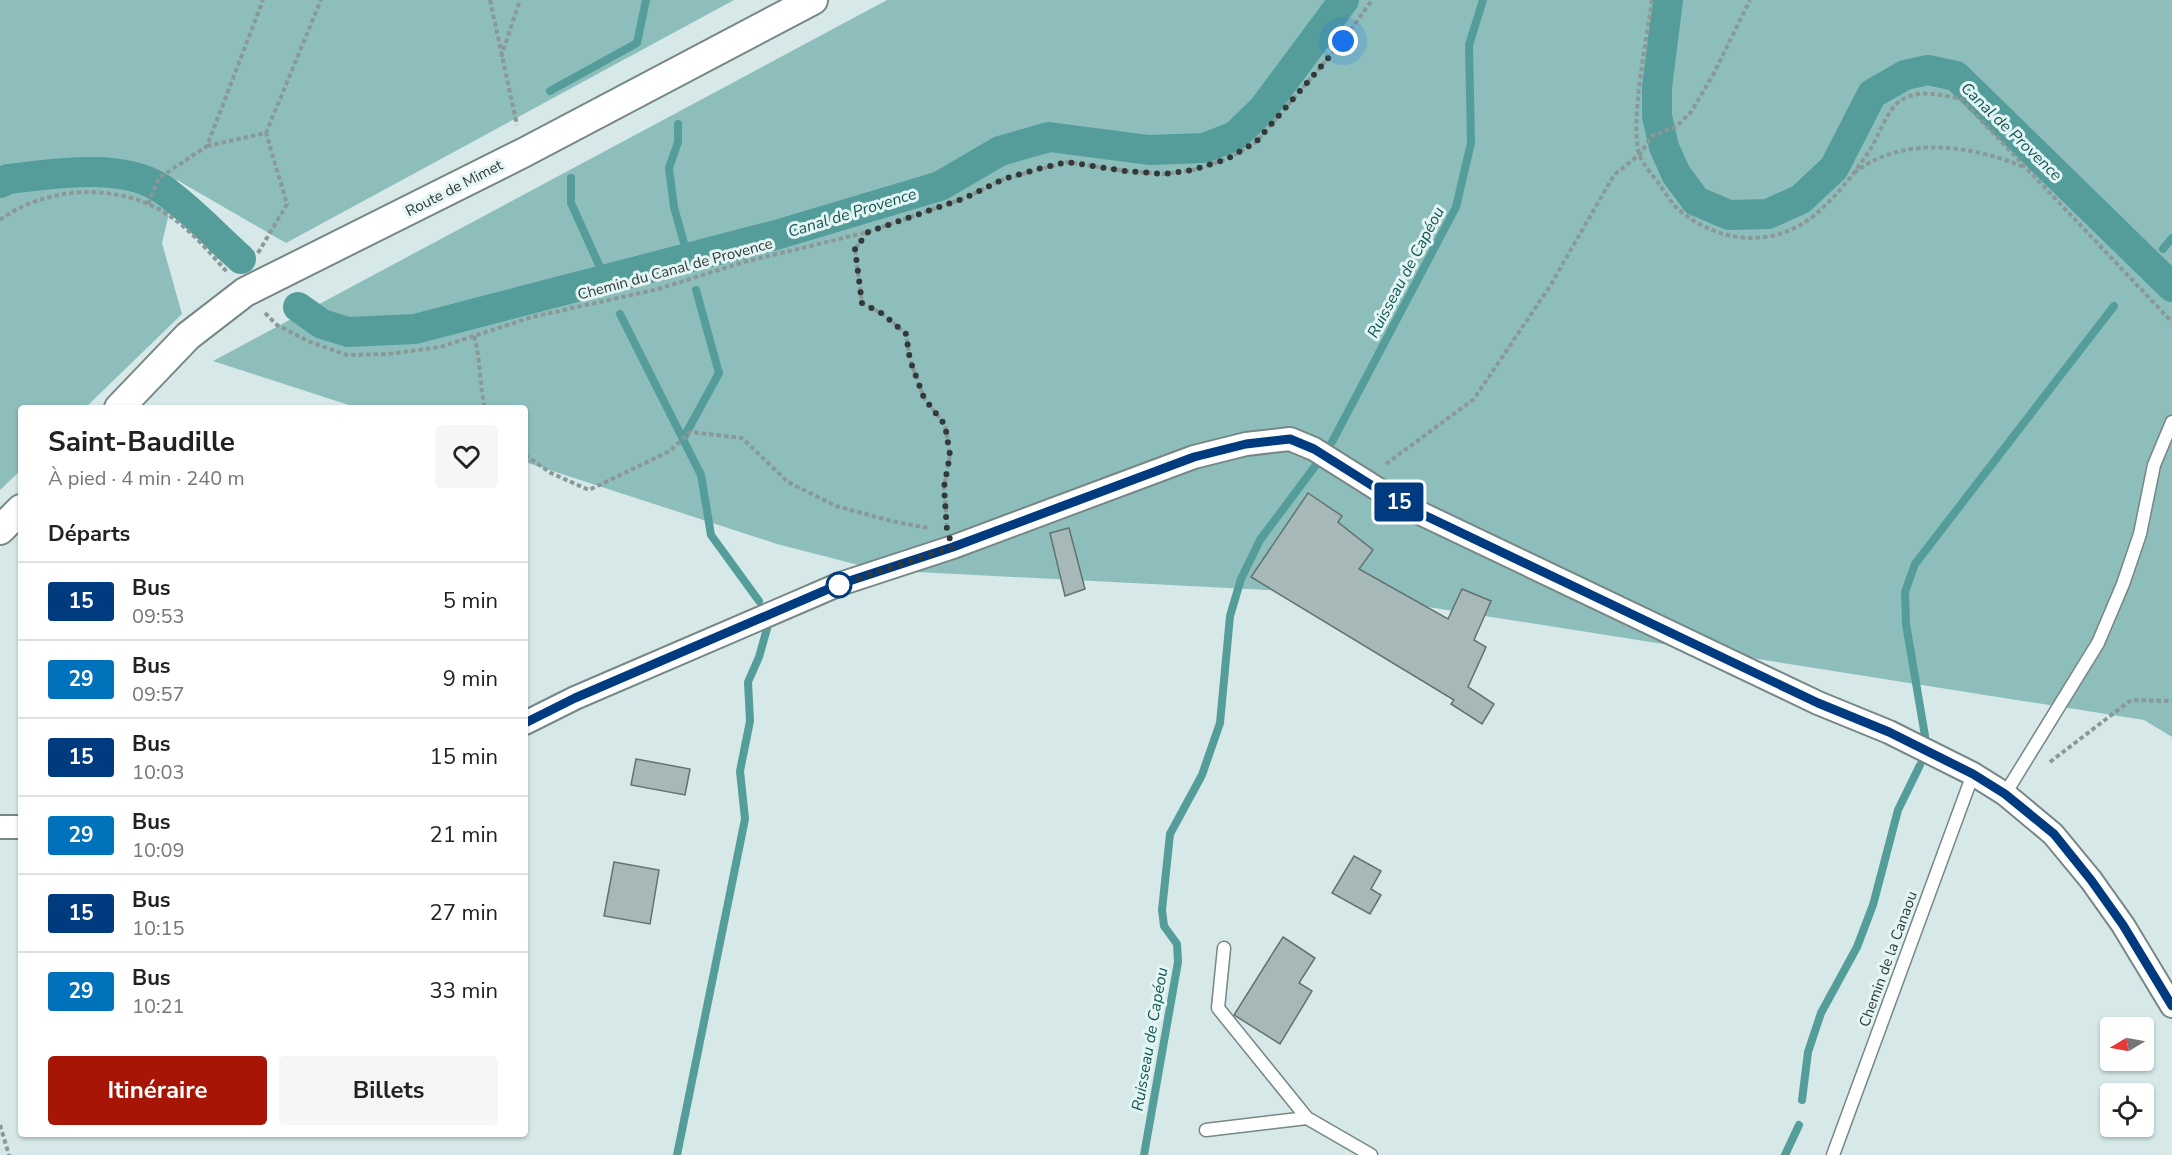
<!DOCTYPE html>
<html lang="fr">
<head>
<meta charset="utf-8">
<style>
  body { margin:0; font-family:"Nunito Sans",sans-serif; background:#f6f6f6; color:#222; height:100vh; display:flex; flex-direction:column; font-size:22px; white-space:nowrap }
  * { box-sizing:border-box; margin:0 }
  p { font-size:20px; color:#767676 }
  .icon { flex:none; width:33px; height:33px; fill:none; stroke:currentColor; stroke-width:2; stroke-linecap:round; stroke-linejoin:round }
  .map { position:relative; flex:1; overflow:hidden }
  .panel { position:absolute; left:18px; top:405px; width:510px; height:732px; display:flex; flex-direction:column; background:#fff; border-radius:6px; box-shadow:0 2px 4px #0004 }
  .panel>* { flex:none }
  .badge { padding:0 12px; border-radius:4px; font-size:21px; line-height:39px }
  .needle { width:39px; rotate:260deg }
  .buttons { position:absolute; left:2100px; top:1017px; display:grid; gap:12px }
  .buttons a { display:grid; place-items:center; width:54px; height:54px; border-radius:6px; background:#fff; box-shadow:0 2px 4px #0004; font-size:30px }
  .you { position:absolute; width:30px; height:30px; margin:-15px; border:4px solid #fff; border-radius:50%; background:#1a73e8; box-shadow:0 0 0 9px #1a73e833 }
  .map>.badge { position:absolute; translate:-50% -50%; box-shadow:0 0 0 3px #fff }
  h2 { padding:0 30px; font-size:22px; line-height:54px }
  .round { display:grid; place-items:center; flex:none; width:63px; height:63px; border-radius:6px; background:#f6f6f6 }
  .summary { display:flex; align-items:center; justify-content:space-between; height:102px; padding:0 30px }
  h1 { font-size:28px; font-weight:700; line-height:45px }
  .action { display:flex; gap:12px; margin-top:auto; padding:12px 30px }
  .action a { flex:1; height:69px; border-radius:6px; background:#a71506; color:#fff; font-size:24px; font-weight:700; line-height:69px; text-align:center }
  .action a+a { background:#f6f6f6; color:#222 }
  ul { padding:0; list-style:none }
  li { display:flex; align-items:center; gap:18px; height:78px; padding:0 30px; border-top:2px solid #e0e0e0 }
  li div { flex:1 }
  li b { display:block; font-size:22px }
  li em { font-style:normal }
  li .badge { min-width:66px; font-weight:700; text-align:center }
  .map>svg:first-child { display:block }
  .green { fill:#8dbebc }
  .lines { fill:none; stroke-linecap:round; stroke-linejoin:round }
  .stream { stroke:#549d9a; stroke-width:8 }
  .canal { stroke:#549d9a; stroke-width:30 }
  .building { fill:#a6b9b8; stroke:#617271; stroke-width:1.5 }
  .service-casing { stroke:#768786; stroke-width:15 }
  .minor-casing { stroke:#768786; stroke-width:26 }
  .tertiary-casing { stroke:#768786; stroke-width:32 }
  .path { stroke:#8a9897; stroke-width:4; stroke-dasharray:4.5 3; stroke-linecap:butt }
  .service { stroke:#fff; stroke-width:12 }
  .minor { stroke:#fff; stroke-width:22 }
  .tertiary { stroke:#fff; stroke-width:28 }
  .line-casing { stroke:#fff; stroke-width:14 }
  .line { stroke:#003b80; stroke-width:9 }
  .walk { stroke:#323a39; stroke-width:6; stroke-dasharray:0 10.8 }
  .stop-dot { fill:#fff; stroke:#003b80; stroke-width:3 }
  .labels { text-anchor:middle; stroke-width:6; stroke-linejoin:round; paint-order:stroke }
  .street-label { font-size:15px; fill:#323a39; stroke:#e3f6f5 }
  .water-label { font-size:16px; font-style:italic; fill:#145452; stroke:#e3f6f5 }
</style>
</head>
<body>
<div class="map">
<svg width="2172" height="1155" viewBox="0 0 2172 1155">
  <rect width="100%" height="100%" fill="#d6e9e8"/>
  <!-- green -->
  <path class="green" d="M 0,0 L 734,0 L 286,243 L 177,180 L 162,243 L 182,314 L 85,408 L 21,408 L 21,470 L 0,490 Z
    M 887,0 L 2172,0 L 2172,737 L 2144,720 L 1346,594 L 878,570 L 777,544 L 525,462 L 525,408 L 358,408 L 213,361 Z"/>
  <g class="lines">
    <!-- stream -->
    <path class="stream" d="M 550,91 L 637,43 L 646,0
      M 678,124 L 678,142 L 669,168 L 674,207 L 690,265
      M 571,178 L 571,203 L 609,287
      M 2163,249 L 2172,238
      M 620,314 L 701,475 L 711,535 L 759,601
      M 683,439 L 719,373 L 696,290
      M 1332,442 L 1456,207 L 1471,143 L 1469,45 L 1483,0
      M 1925,736 L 1906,624 L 1905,592 L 1915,564 L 2114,306
      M 1802,1100 L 1808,1052 L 1821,1013 L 1857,947 L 1873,905 L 1898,810 L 1920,765
      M 677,1155 L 745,819 L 740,771 L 750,721 L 748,682 L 759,657 L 768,625
      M 1144,1155 L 1178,962 L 1177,944 L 1164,926 L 1162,910 L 1170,834 L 1202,775 L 1220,723 L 1230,616 L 1241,579 L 1260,540 L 1316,465
      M 1785,1155 L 1799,1125"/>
    <!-- canal -->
    <path class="canal" d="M 1668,0 L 1657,87 L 1657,116 L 1664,147 L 1676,174 L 1696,201 L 1729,215 L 1768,214 L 1801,199 L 1834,168 L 1872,94 L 1905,75 L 1928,70 L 1956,76 L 2172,287
      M 0,183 L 8,179 C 53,174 122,162 162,189 C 189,207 216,237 241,259
      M 298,307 L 322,324 L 348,332 L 415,329 L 776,235 L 940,186 L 1000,151 L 1049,137 L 1149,150 L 1204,148 L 1235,136 L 1263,109 L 1344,0"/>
  </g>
  <!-- building -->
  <path class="building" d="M 1308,493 L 1342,516 L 1338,522 L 1373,550 L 1359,569 L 1448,619 L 1462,589 L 1491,601 L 1474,640 L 1486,647 L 1468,687 L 1494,704 L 1482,724 L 1451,704 L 1454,700 L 1251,577 Z
    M 1069,528 L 1085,589 L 1065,596 L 1050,533 Z
    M 636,759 L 690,769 L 685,795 L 631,785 Z
    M 1354,856 L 1381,871 L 1371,889 L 1381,895 L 1370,914 L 1332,893 Z
    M 614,862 L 659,870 L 650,924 L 604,916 Z
    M 1283,937 L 1315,958 L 1299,983 L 1312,991 L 1280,1044 L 1234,1015 Z"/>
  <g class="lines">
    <defs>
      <path id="service" d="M 2005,794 L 2098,643 L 2123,584 L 2140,534 L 2154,465 L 2172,422
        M 1224,948 L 1218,1008 L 1307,1118 L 1371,1155
        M 1206,1130 L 1307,1118
        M 1833,1155 L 1973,774"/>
      <path id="minor" d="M 525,723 L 575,698 L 840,584 L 953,547 L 1194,457 L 1246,444 L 1290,439 L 1314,449 L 1403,505 L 1818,703 L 1889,732 L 1973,774 L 2005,794 L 2053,834 L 2091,880 L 2123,925 L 2172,1006
        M 0,827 L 21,827"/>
      <path id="tertiary" d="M 119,408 L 188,336 L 245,292 L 523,153 L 813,0
        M 0,530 L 21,509"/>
    </defs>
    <!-- service casing -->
    <use href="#service" class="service-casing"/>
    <!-- minor casing -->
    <use href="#minor" class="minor-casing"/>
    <!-- tertiary casing -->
    <use href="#tertiary" class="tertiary-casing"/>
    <!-- path -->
    <path class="path" d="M 490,0 L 517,125
      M 1652,0 C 1647,37 1630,120 1639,154 C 1642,164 1653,175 1659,184 C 1665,192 1671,203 1678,209 C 1715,241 1767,249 1808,220 C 1832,203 1855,173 1871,148 C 1880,134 1887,108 1903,99 C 1922,89 1941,95 1961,99 L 2172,322
      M 501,57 L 520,0
      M 207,146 L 266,133 L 321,0
      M 1854,173 C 1902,135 1971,145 2024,167
      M 148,204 L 159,178 L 207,146 L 263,0
      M 0,220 C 50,183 129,182 178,222 C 196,236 212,255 227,272
      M 868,232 L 855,249 L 862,303 L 883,314 L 906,334 L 910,360 L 924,398 L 945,425 L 950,455 L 944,487 L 947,524
      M 258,253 L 287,204 L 266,133
      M 265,313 L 277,325 L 310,342 L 347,355 L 388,354 L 440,347 L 532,317 L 658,289 L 744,262 L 868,232 L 965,198 L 1004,179 L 1067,162 L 1125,171 L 1165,174 L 1193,170 L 1227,159 L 1256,142 L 1343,41 L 1372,0
      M 474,336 C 481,360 479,384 485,408
      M 525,455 L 551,473 L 589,490 L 670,451 L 690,432 L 742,438 L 788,482 L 836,506 L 891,521 L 928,528
      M 1386,464 L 1474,399 L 1550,286 L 1614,175 L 1640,154 L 1652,136 L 1677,126 L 1691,112 L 1713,75 L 1750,0
      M 2050,762 L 2131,700 L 2172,701
      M 0,1125 L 9,1155"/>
    <!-- service -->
    <use href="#service" class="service"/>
    <!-- minor -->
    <use href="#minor" class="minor"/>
    <!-- tertiary -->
    <use href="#tertiary" class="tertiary"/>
  </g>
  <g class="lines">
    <defs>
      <path id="line" d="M 525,723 L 575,698 L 840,584 L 953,547 L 1194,457 L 1246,444 L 1290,439 L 1314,449 L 1403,505 L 1818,703 L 1889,732 L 1973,774 L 2005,794 L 2054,834 L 2091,880 L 2123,925 L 2172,1006"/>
    </defs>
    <!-- line casing -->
    <use href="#line" class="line-casing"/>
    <!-- line -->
    <use href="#line" class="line"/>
    <!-- walk -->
    <path class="walk" d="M 839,585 L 953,547 L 947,531 L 944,487 L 950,455 L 945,425 L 924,398 L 910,360 L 906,334 L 883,314 L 862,303 L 855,249 L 868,232 L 965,198 L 1004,179 L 1034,170 L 1067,162 L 1125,171 L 1165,174 L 1192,170 L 1227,159 L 1256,142 L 1343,41"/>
  </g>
  <!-- markers -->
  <circle class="stop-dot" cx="839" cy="585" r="12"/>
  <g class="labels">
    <!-- street labels -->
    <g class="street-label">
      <text transform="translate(454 188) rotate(-27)" y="5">Route de Mimet</text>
      <text transform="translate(675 269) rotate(-15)" y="5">Chemin du Canal de Provence</text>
      <text transform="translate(1888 959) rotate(-70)" y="5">Chemin de la Canaou</text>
    </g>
    <!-- water labels -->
    <g class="water-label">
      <text transform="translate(2012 131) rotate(44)" y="6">Canal de Provence</text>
      <text transform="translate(852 212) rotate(-17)" y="6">Canal de Provence</text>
      <text transform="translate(1405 272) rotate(-62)" y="6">Ruisseau de Capéou</text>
      <text transform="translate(1149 1039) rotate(-80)" y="6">Ruisseau de Capéou</text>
    </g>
  </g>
</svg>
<div class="buttons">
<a><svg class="needle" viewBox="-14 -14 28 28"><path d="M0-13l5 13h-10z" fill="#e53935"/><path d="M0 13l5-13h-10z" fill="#767676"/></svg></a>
<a><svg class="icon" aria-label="locate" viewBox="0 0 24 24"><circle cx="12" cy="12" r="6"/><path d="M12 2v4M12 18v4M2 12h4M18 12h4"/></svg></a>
</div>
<div class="you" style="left:1343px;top:41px"></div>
<b class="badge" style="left:1399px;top:502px;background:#003b80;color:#fff">15</b>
<section class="panel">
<div class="summary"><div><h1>Saint-Baudille</h1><p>À pied · 4 min · 240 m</p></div><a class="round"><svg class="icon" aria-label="heart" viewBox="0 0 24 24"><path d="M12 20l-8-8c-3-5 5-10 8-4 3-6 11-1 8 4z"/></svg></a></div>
<h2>Départs</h2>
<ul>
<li><span class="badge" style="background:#003b80;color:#fff">15</span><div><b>Bus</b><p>09:53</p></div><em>5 min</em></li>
<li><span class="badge" style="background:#0072bc;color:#fff">29</span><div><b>Bus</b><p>09:57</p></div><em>9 min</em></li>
<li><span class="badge" style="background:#003b80;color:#fff">15</span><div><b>Bus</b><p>10:03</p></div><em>15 min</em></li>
<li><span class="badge" style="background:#0072bc;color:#fff">29</span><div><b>Bus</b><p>10:09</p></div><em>21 min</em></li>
<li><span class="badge" style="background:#003b80;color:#fff">15</span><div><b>Bus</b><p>10:15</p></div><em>27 min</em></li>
<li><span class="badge" style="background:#0072bc;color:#fff">29</span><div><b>Bus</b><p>10:21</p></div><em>33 min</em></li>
</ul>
<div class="action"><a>Itinéraire</a><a>Billets</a></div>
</section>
</div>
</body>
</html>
